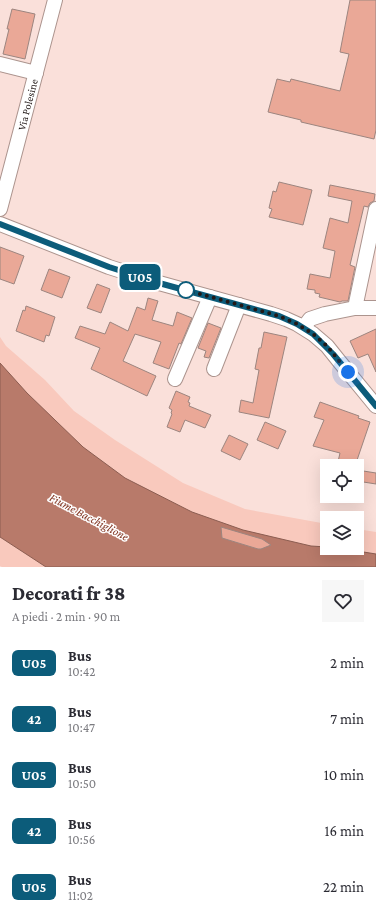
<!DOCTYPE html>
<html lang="it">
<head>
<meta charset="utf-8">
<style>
  body { margin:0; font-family:"Crimson Pro",serif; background:#f7f7f7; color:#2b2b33; height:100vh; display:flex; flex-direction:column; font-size:15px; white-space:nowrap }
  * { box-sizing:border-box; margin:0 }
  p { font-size:13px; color:#7c7c81 }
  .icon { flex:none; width:22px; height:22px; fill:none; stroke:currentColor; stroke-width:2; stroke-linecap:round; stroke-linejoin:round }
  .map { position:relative; height:567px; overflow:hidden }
  .sheet { display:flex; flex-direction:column; background:#fff; flex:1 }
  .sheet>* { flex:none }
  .badge { padding:0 8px; border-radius:6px; font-size:14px; line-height:26px }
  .controls { position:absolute; left:320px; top:459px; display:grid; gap:8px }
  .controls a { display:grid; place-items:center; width:44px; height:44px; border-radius:0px; background:#fff; box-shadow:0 4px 16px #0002; font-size:20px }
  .you { position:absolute; width:20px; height:20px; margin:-10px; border:3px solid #fff; border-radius:50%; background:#1a73e8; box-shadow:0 0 0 6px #1a73e833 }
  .map>.badge { position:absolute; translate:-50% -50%; box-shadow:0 0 0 2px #fff }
  .round { display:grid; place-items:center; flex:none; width:42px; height:42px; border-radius:0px; background:#f7f7f7 }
  .headline { display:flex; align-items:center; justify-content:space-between; height:68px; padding:0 12px }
  h1 { font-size:19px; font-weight:800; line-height:30px }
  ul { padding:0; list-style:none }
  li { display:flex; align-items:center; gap:12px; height:56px; padding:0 12px }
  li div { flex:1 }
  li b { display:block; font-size:15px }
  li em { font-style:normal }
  li .badge { min-width:44px; font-weight:700; text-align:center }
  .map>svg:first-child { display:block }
  .green { fill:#f9c9bd }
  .water { fill:#b87a6a; stroke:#8b5d51 }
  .building { fill:#eaa897; stroke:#9c857f }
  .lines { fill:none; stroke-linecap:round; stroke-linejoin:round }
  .minor-casing { stroke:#ac948e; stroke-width:16 }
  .minor { stroke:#fff; stroke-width:14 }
  .line-casing { stroke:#fff; stroke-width:9 }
  .line { stroke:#0c5c7a; stroke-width:6 }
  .walk { stroke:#221917; stroke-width:4; stroke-dasharray:0 7.2 }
  .stop-dot { fill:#fff; stroke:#0c5c7a; stroke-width:2 }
  .labels { text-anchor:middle; stroke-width:3; stroke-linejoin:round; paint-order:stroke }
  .street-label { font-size:11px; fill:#221917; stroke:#fff }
  .water-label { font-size:12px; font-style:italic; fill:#813320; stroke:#fff }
</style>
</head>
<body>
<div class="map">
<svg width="376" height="567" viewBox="0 0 376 567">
  <rect width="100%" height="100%" fill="#fae0da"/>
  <!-- green -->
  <path class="green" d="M 0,337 L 6,346 L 45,380 L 74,411 L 115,440 L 183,483 L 245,509 L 327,524 L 327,548 L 357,548 L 357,529 L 376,532 L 376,567 L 2,567 L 0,566 Z"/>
  <!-- water -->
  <path class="water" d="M 0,363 L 27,393 L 83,447 L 125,478 L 192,512 L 243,530 L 311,546 L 327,547 L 327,548 L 351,550 L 376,554 L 376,567 L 46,567 L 0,537 Z"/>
  <!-- building -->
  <path class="building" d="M 350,0 L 376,0 L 376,130 L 374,139 L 301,122 L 301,120 L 268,112 L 277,79 L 290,82 L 291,79 L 340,91 L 349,54 L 340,52 Z
    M 12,9 L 35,14 L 25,59 L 3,54 L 9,29 L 7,29 Z
    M 279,182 L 312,190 L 303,225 L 269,217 L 272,209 L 269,208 L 273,191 L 276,192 Z
    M 330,185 L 375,194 L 374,201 L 370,203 L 368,207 L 364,206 L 350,265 L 355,267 L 348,301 L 342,301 L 340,302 L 319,297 L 320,294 L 315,293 L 315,290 L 307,289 L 310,274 L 330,278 L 335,251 L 323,248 L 330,218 L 348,223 L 352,201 L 328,196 Z
    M 0,247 L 24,256 L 14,284 L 0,279 Z
    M 49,269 L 70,277 L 62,298 L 41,290 Z
    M 97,284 L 110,289 L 101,313 L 87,308 Z
    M 148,298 L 158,301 L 152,320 L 173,326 L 177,312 L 192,318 L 181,344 L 179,343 L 169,369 L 153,363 L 161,342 L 135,334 L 123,361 L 156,376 L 147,396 L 91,369 L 100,348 L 75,338 L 80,326 L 105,334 L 110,322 L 128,331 L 137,307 L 145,310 Z
    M 26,306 L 55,317 L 49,336 L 46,335 L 44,342 L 16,331 L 23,310 L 25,311 Z
    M 208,323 L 221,328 L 209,358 L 204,357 L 206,351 L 198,348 Z
    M 376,329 L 376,372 L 368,354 L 358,358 L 350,341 Z
    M 264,332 L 287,337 L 269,418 L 239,412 L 241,400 L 253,403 L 259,370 L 255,369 L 259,348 L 261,348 Z
    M 176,391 L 190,397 L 188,402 L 190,403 L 189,406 L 211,415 L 205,428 L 185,420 L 180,432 L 167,427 L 172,414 L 171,413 L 172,410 L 169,408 Z
    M 320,402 L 359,416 L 358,418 L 370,422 L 355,466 L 337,466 L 340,453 L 313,446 L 324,420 L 314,417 Z
    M 265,422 L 286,431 L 278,449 L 257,440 Z
    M 229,435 L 248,444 L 240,460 L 221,451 Z
    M 357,470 L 376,473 L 376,484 L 357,481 Z
    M 221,527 L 262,539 L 271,545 L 261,549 L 258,549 L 222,538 Z"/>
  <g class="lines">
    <defs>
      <g id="minor">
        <path d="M 0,64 L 36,73"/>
        <path id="s1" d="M 0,209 L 55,0"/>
        <path d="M 0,224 L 109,267 L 159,283 L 271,314 L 286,319 L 297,324 L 313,334 L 327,346 L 339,361 L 376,406"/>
        <path d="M 355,308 L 376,209"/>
        <path d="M 304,327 L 310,319 L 325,314 L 355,308 L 376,308"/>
        <path d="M 214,369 L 239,305"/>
        <path d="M 175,379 L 210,297"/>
      </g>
    </defs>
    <!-- minor casing -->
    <use href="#minor" class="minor-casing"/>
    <!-- minor -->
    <use href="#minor" class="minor"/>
  </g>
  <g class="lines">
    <defs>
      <path id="line" d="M 0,224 L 109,267 L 159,283 L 279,316 L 297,324 L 313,334 L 333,354 L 376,406"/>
    </defs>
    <!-- line casing -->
    <use href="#line" class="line-casing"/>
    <!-- line -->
    <use href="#line" class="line"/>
    <!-- walk -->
    <path class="walk" d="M 186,290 L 279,316 L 297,324 L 313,334 L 327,346 L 348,372"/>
  </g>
  <!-- markers -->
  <circle class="stop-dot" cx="186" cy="290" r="8"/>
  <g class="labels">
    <!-- street labels -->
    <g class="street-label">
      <text dy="4" stroke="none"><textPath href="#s1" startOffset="108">Via Polesine</textPath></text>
    </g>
    <!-- water labels -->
    <g class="water-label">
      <text transform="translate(89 517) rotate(28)" y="4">Fiume Bacchiglione</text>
    </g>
  </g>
</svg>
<div class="controls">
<a><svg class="icon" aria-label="locate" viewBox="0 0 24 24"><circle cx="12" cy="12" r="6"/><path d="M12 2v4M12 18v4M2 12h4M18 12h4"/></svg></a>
<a><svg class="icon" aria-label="layers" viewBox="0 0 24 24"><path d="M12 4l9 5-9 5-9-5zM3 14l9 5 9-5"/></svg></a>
</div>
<div class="you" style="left:348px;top:372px"></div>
<b class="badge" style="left:140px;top:277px;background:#0c5c7a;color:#fff">U05</b>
</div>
<section class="sheet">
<div class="headline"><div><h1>Decorati fr 38</h1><p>A piedi · 2 min · 90 m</p></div><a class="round"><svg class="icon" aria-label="heart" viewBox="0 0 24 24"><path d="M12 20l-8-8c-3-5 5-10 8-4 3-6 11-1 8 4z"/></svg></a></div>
<ul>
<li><span class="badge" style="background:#0c5c7a;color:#fff">U05</span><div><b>Bus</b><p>10:42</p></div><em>2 min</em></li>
<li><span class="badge" style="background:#0c5c7a;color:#fff">42</span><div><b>Bus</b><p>10:47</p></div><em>7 min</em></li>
<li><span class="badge" style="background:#0c5c7a;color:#fff">U05</span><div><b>Bus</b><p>10:50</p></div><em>10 min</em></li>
<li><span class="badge" style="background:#0c5c7a;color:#fff">42</span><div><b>Bus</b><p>10:56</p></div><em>16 min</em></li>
<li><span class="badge" style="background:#0c5c7a;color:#fff">U05</span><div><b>Bus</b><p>11:02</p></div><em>22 min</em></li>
</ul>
</section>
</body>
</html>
